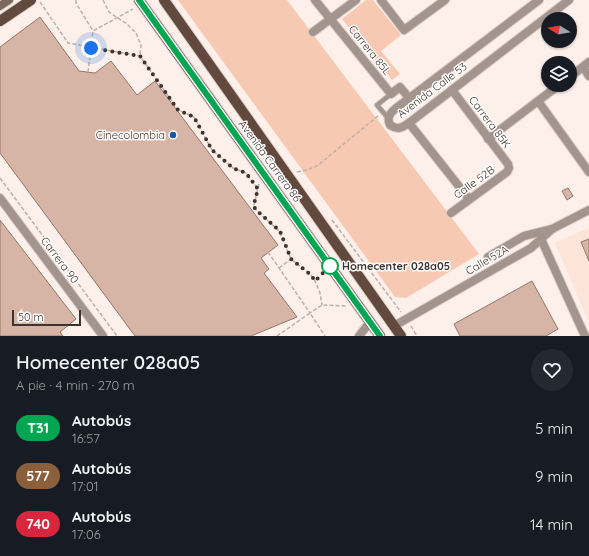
<!DOCTYPE html>
<html lang="es">
<head>
<meta charset="utf-8">
<style>
  body { margin:0; font-family:Quicksand,sans-serif; background:#242831; color:#f1f3f6; height:100vh; display:flex; flex-direction:column; font-size:15px; white-space:nowrap }
  * { box-sizing:border-box; margin:0 }
  p { font-size:13px; color:#9ea1a6 }
  .icon { flex:none; width:22px; height:22px; fill:none; stroke:currentColor; stroke-width:2; stroke-linecap:round; stroke-linejoin:round }
  .map { position:relative; height:336px; overflow:hidden }
  .sheet { display:flex; flex-direction:column; background:#171b24; flex:1 }
  .sheet>* { flex:none }
  .badge { padding:0 8px; border-radius:13px; font-size:14px; line-height:26px }
  .needle { width:26px; rotate:281deg }
  .controls { position:absolute; left:541px; top:12px; display:grid; gap:8px }
  .controls a { display:grid; place-items:center; width:36px; height:36px; border-radius:50%; background:#171b24; box-shadow:0 1px 3px #0004; font-size:20px }
  .scale { position:absolute; left:12px; bottom:10px; width:69px; box-sizing:border-box; padding-left:4px; border:2px solid #40332c; border-top:0; font-size:11px; line-height:14px; white-space:nowrap; color:#40332c; -webkit-text-stroke:3px #fff; paint-order:stroke }
  .you { position:absolute; width:20px; height:20px; margin:-10px; border:3px solid #fff; border-radius:50%; background:#1a73e8; box-shadow:0 0 0 6px #1a73e833 }
  .map>.badge { position:absolute; translate:-50% -50%; box-shadow:0 0 0 2px #fff }
  .round { display:grid; place-items:center; flex:none; width:42px; height:42px; border-radius:21px; background:#242831 }
  .summary { display:flex; align-items:center; justify-content:space-between; height:68px; padding:0 16px }
  h1 { font-size:19px; font-weight:600; line-height:30px }
  ul { padding:0; list-style:none }
  li { display:flex; align-items:center; gap:12px; height:48px; padding:0 16px }
  li div { flex:1 }
  li b { display:block; font-size:15px }
  li em { font-style:normal }
  li .badge { min-width:44px; font-weight:700; text-align:center }
  .map>svg:first-child { display:block }
  .built { fill:#fde4d8 }
  .green { fill:#f8c9b2 }
  .building { fill:#d6b5a6; stroke:#947668 }
  .lines { fill:none; stroke-linecap:round; stroke-linejoin:round }
  .service-casing { stroke:#dbcdc7; stroke-width:6 }
  .minor-casing { stroke:#dbcdc7; stroke-width:10 }
  .tertiary-casing { stroke:#dbcdc7; stroke-width:10 }
  .secondary-casing { stroke:#dbcdc7; stroke-width:10 }
  .primary-casing { stroke:#dbcdc7; stroke-width:12 }
  .path { stroke:#beb0aa; stroke-width:1.5; stroke-dasharray:4 2; stroke-linecap:butt }
  .service { stroke:#a3958e; stroke-width:4.5 }
  .minor { stroke:#a3958e; stroke-width:8 }
  .tertiary { stroke:#a3958e; stroke-width:8 }
  .secondary { stroke:#7c685f; stroke-width:8 }
  .primary { stroke:#61493e; stroke-width:10 }
  .line-casing { stroke:#fff; stroke-width:9 }
  .line { stroke:#00a651; stroke-width:6 }
  .walk { stroke:#40332c; stroke-width:4; stroke-dasharray:0 7.2 }
  .poi-dot { fill:#1757a7; stroke:#fff; stroke-width:1.5 }
  .stop-dot { fill:#fff; stroke:#00a651; stroke-width:2 }
  .labels { text-anchor:middle; stroke-width:3; stroke-linejoin:round; paint-order:stroke }
  .street-label { font-size:11px; fill:#40332c; stroke:#fff }
  .poi-label { font-size:11px; fill:#40332c; stroke:#fff; text-anchor:end }
  .stop-label { font-size:11px; font-weight:bold; fill:#40332c; stroke:#fff; text-anchor:start }
</style>
</head>
<body>
<div class="map">
<svg width="589" height="336" viewBox="0 0 589 336">
  <rect width="100%" height="100%" fill="#fdefe9"/>
  <!-- built -->
  <path class="built" d="M 589,228 L 589,322 L 555,243 Z"/>
  <!-- green -->
  <path class="green" d="M 178,0 L 287,0 L 479,254 L 406,298 L 395,297 Z
    M 366,0 L 373,0 L 401,35 L 381,51 L 400,74 L 392,80 L 342,19 Z"/>
  <!-- building -->
  <path class="building" d="M 40,17 L 79,71 L 95,73 L 111,61 L 137,95 L 155,81 L 278,245 L 261,258 L 269,269 L 264,273 L 297,317 L 251,336 L 135,336 L 0,153 L 0,47 Z
    M 568,188 L 573,196 L 567,200 L 562,191 Z
    M 0,220 L 76,319 L 60,332 L 63,336 L 0,336 Z
    M 589,239 L 589,261 L 581,242 Z
    M 532,281 L 558,329 L 546,336 L 460,336 L 454,324 Z"/>
  <g class="lines">
    <defs>
      <path id="service" d="M 388,118 L 377,105 L 391,94"/>
      <path id="minor" d="M 315,0 L 391,94 L 400,87 L 409,98
        M 381,0 L 404,30 L 445,0
        M 313,32 L 356,0
        M 583,67 L 589,76
        M 570,77 L 589,62
        M 538,101 L 589,172
        M 409,123 L 469,199
        M 488,139 L 559,85
        M 0,198 L 103,336
        M 451,213 L 507,172 L 509,168 L 508,164 L 452,90
        M 541,239 L 585,336
        M 488,257 L 524,236 L 552,229
        M 359,336 L 370,322"/>
      <path id="tertiary" d="M 539,0 L 395,109 C 389,114 387,118 390,125 C 397,130 402,128 409,123 L 569,0
        M 394,326 L 531,248 L 552,229 L 589,210"/>
      <path id="secondary" d="M 0,6 L 9,0"/>
      <path id="primary" d="M 139,0 L 380,336
        M 164,0 L 401,336
        M 0,21 L 31,0"/>
    </defs>
    <!-- service casing -->
    <use href="#service" class="service-casing"/>
    <!-- minor casing -->
    <use href="#minor" class="minor-casing"/>
    <!-- tertiary casing -->
    <use href="#tertiary" class="tertiary-casing"/>
    <!-- secondary casing -->
    <use href="#secondary" class="secondary-casing"/>
    <!-- primary casing -->
    <use href="#primary" class="primary-casing"/>
    <!-- path -->
    <path class="path" d="M 76,0 L 76,3 L 93,31
      M 103,0 L 109,12 L 127,24 L 136,33 L 141,45 L 140,56
      M 40,2 L 68,43 L 140,56 L 178,110 L 194,117 L 212,150 L 233,168 L 246,173 L 258,189
      M 88,72 L 93,31 L 133,9
      M 297,172 L 307,170 L 317,166 L 378,116
      M 0,178 L 117,336
      M 259,184 L 254,205 L 255,209 L 279,231 L 291,259 L 311,275 L 315,281 L 320,293 L 322,305
      M 332,220 L 401,312
      M 268,252 L 310,313 L 322,305 L 346,306
      M 279,268 L 291,259
      M 411,326 L 417,336
      M 277,336 L 310,313 L 325,336"/>
    <!-- service -->
    <use href="#service" class="service"/>
    <!-- minor -->
    <use href="#minor" class="minor"/>
    <!-- tertiary -->
    <use href="#tertiary" class="tertiary"/>
    <!-- secondary -->
    <use href="#secondary" class="secondary"/>
    <!-- primary -->
    <use href="#primary" class="primary"/>
  </g>
  <g class="lines">
    <defs>
      <path id="line" d="M 139,0 L 380,336"/>
    </defs>
    <!-- line casing -->
    <use href="#line" class="line-casing"/>
    <!-- line -->
    <use href="#line" class="line"/>
    <!-- walk -->
    <path class="walk" d="M 91,48 L 140,56 L 178,110 L 194,117 L 212,150 L 233,168 L 246,173 L 258,189 L 254,204 L 255,209 L 280,231 L 291,259 L 311,275 L 315,281 L 330,266"/>
  </g>
  <!-- markers -->
  <circle class="poi-dot" cx="173" cy="135" r="4"/>
  <circle class="stop-dot" cx="330" cy="266" r="8"/>
  <g class="labels">
    <!-- street labels -->
    <g class="street-label">
      <text transform="translate(370 50) rotate(51)" y="4">Carrera 85L</text>
      <text transform="translate(432 90) rotate(-37)" y="4">Avenida Calle 53</text>
      <text transform="translate(490 122) rotate(53)" y="4">Carrera 85K</text>
      <text transform="translate(270 161) rotate(54)" y="4">Avenida Carrera 86</text>
      <text transform="translate(474 182) rotate(-36)" y="4">Calle 52B</text>
      <text transform="translate(60 260) rotate(53)" y="4">Carrera 90</text>
      <text transform="translate(487 260) rotate(-30)" y="4">Calle 52A</text>
    </g>
    <!-- poi labels -->
    <g class="poi-label">
      <text x="165" y="139">Cinecolombia</text>
    </g>
    <!-- stop labels -->
    <g class="stop-label">
      <text x="342" y="270">Homecenter 028a05</text>
    </g>
  </g>
</svg>
<div class="controls">
<a><svg class="needle" viewBox="-14 -14 28 28"><path d="M0-13l5 13h-10z" fill="#e53935"/><path d="M0 13l5-13h-10z" fill="#9ea1a6"/></svg></a>
<a><svg class="icon" aria-label="layers" viewBox="0 0 24 24"><path d="M12 4l9 5-9 5-9-5zM3 14l9 5 9-5"/></svg></a>
</div>
<div class="scale">50 m</div>
<div class="you" style="left:91px;top:48px"></div>
</div>
<section class="sheet">
<div class="summary"><div><h1>Homecenter 028a05</h1><p>A pie · 4 min · 270 m</p></div><a class="round"><svg class="icon" aria-label="heart" viewBox="0 0 24 24"><path d="M12 20l-8-8c-3-5 5-10 8-4 3-6 11-1 8 4z"/></svg></a></div>
<ul>
<li><span class="badge" style="background:#00a651;color:#fff">T31</span><div><b>Autobús</b><p>16:57</p></div><em>5 min</em></li>
<li><span class="badge" style="background:#8b5e3c;color:#fff">577</span><div><b>Autobús</b><p>17:01</p></div><em>9 min</em></li>
<li><span class="badge" style="background:#d7263d;color:#fff">740</span><div><b>Autobús</b><p>17:06</p></div><em>14 min</em></li>
</ul>
</section>
</body>
</html>
